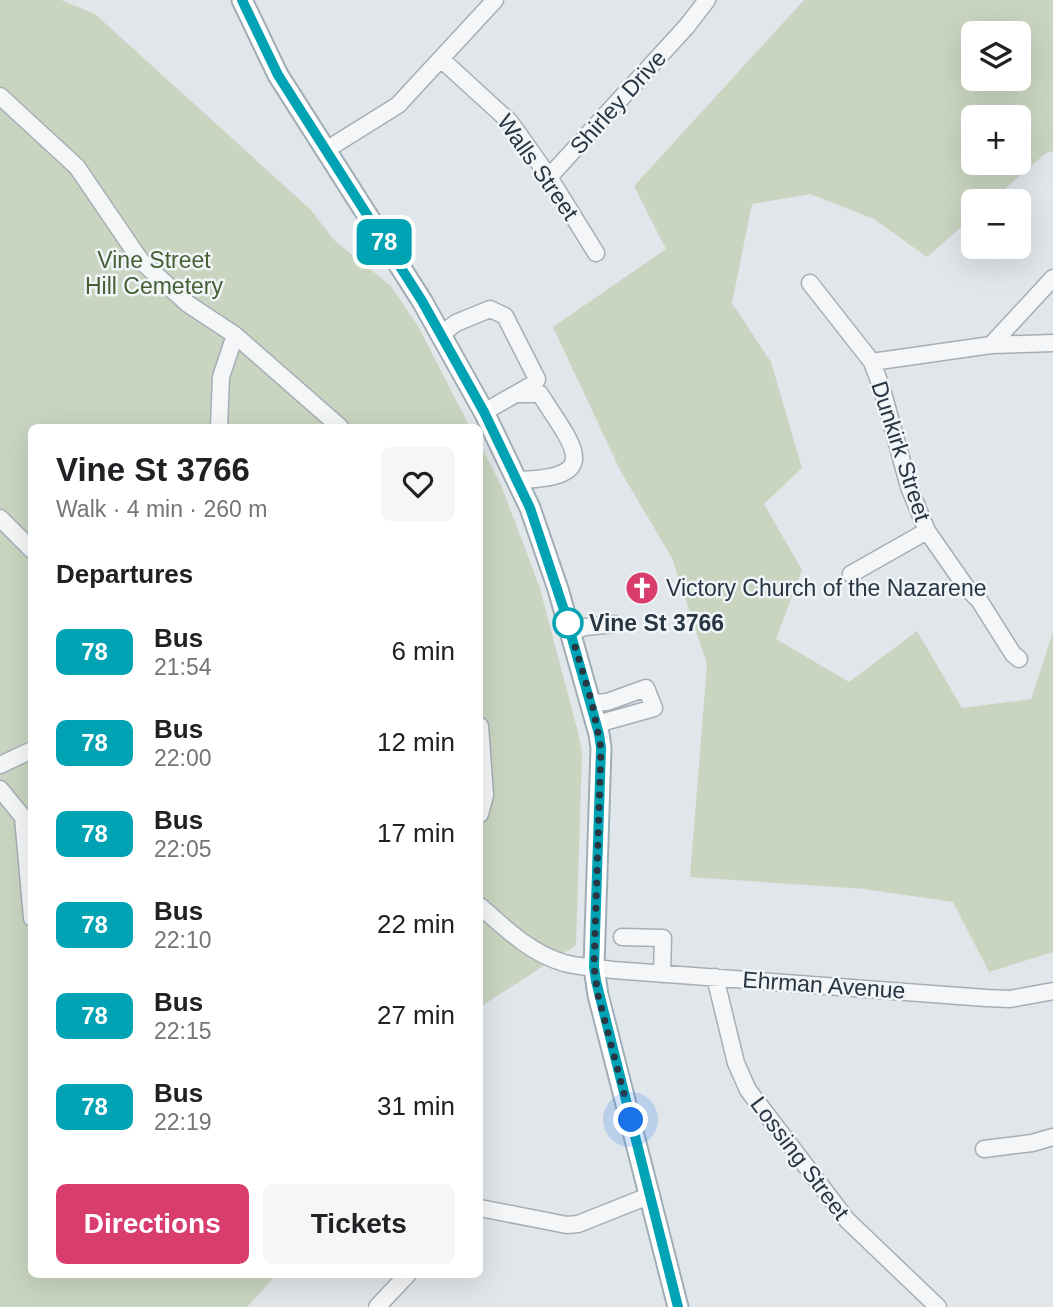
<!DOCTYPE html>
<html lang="en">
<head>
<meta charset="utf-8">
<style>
  body { margin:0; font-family:Helvetica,sans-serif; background:#f6f6f6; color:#202124; height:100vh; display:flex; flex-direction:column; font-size:26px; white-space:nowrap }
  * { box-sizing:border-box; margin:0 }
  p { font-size:23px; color:#757577 }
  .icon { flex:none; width:38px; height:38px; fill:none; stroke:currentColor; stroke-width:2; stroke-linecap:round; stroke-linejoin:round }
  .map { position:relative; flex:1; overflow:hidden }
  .side { position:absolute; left:28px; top:424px; width:455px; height:854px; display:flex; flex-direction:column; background:#fff; border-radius:10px; box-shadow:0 7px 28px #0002 }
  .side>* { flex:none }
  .badge { padding:0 14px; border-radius:10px; font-size:24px; line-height:46px }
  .fabs { position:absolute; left:961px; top:21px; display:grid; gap:14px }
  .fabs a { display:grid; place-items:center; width:70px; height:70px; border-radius:10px; background:#fff; box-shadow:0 7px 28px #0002; font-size:35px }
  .you { position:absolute; width:35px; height:35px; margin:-18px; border:5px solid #fff; border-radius:50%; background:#1a73e8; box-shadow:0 0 0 10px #1a73e833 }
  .map>.badge { position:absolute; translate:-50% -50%; box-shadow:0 0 0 4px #fff }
  h2 { padding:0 28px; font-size:26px; line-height:63px }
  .round { display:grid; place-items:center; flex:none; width:74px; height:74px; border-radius:10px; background:#f6f6f6 }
  .summary { display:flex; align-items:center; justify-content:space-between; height:119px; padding:0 28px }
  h1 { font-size:33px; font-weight:600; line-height:52px }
  .cta { display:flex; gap:14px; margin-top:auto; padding:14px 28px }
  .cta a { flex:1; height:80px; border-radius:10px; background:#d83d6e; color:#fff; font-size:28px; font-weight:600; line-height:80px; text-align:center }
  .cta a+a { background:#f6f6f6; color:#202124 }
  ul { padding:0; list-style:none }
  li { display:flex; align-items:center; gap:21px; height:91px; padding:0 28px }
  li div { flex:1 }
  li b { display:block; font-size:26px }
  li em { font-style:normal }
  li .badge { min-width:77px; font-weight:700; text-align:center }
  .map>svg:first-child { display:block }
  .green { fill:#c9d5c1; fill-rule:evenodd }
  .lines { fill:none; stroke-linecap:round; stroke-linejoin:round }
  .minor-casing { stroke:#a6aeb5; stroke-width:19 }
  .major-casing { stroke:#9fadb7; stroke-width:23 }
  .minor { stroke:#f4f6f8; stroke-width:16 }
  .major { stroke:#fff; stroke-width:19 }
  .line-casing { stroke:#fff; stroke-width:16 }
  .line { stroke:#00a3b4; stroke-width:10 }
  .walk { stroke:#283643; stroke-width:7; stroke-dasharray:0 12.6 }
  .stop-dot { fill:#fff; stroke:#00a3b4; stroke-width:3.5 }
  .labels { text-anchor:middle; stroke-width:5; stroke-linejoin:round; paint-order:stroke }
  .street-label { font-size:23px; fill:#283643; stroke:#f1f5f8 }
  .park-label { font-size:23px; fill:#446034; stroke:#f1f5f8 }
  .poi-label { font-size:23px; fill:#283643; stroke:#f1f5f8; text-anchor:start }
  .stop-label { font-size:23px; font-weight:bold; fill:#283643; stroke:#f1f5f8; text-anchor:start }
</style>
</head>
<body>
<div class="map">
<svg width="1053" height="1307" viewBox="0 0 1053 1307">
  <rect width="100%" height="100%" fill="#e1e6eb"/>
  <!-- green -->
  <path class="green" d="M 0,0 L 61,0 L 95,14 L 310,209 L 335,241 L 390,285 L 418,326 L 470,427 L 32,427 L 32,1274 L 277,1274 L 247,1307 L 0,1307 Z
    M 804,0 L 1053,0 L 1053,151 L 1046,153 L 991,201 L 973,201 L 973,217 L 927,257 L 874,219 L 810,194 L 752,204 L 732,303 L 771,362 L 802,468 L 764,504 L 802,570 L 776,639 L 849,682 L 917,631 L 962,708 L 1031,699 L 1053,632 L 1053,952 L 989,972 L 953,902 L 864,889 L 690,877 L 707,664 L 672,558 L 621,472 L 553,327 L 666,249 L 634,186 ZM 1018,33 L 1018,79 L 973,79 L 973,33 ZM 1018,117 L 1018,163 L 973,163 L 973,117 Z
    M 480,444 L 501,485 L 539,585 L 578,732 L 582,753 L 576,945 L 480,1007 Z"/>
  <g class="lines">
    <defs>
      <path id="minor" d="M 441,59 L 510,122 L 549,177 L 596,253
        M 0,96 L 77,167 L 141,261 L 188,304 L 235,335 L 340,427
        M 326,150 L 398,105 L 495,0
        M 549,177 L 687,26 L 707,0
        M 810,283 L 872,362 L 882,389 L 909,487 L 927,531 L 966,587 L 979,600 L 1013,654 L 1019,659
        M 440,335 L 456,323 L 490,309 L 505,316 L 537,379 L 535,383 L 484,412
        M 991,345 L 1053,278
        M 872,362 L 991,345 L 1053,343
        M 219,427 L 221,377 L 235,335
        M 518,480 C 606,478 572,445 540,394 L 520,394
        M 0,518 L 32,550
        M 851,574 L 927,531
        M 571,632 L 585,627 L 614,624
        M 592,703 L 607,702 L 646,688 L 654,708 L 597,724
        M 480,726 L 485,795 L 480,814
        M 0,765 L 32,750
        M 0,789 L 23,817 L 32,820
        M 23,817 L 32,918
        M 480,906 C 506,929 530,953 564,963 C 580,967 597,968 613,970 L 986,998 L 1010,999 L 1053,991
        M 622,937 L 663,938 L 662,974
        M 715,977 L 736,1063 L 748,1090 L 847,1220 L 938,1307
        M 984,1149 L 1032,1143 L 1053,1137
        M 480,1208 L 567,1225 L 578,1224 L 651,1195
        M 377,1307 L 408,1274"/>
      <path id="major" d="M 242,0 L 278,75 L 422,301 L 484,412 L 530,508 L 558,589 L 599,734 L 601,748 L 594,967 L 598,995 L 678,1307"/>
    </defs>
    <!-- minor casing -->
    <use href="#minor" class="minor-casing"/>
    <!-- major casing -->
    <use href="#major" class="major-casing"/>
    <!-- minor -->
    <use href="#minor" class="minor"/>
    <!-- major -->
    <use href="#major" class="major"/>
  </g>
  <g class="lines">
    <defs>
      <path id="line" d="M 242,0 L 278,75 L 422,301 L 484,412 L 530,508 L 564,610 L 599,734 L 601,748 L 594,967 L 596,981 L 678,1307"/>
    </defs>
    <!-- line casing -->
    <use href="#line" class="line-casing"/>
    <!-- line -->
    <use href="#line" class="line"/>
    <!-- walk -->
    <path class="walk" d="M 568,623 L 592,703 L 601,748 L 594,967 L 598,995 L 631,1120"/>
  </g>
  <!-- icons -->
  <defs>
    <symbol id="church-disc" viewBox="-11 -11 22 22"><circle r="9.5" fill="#d83d6e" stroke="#f1f5f8"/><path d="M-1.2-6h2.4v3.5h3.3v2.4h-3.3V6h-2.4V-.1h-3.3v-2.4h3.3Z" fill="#fff"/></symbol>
  </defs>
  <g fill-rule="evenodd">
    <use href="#church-disc" x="623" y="569" width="38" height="38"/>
  </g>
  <!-- markers -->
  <circle class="stop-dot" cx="568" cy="623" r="14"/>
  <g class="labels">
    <!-- street labels -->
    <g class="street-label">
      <text transform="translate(618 102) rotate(-48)" y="8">Shirley Drive</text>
      <text transform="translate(538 167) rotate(55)" y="8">Walls Street</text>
      <text transform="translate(901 451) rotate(72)" y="8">Dunkirk Street</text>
      <text transform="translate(824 985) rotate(4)" y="8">Ehrman Avenue</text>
      <text transform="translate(800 1158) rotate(53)" y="8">Lossing Street</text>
    </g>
    <!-- park labels -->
    <g class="park-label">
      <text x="154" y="268">Vine Street<tspan x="154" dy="26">Hill Cemetery</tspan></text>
    </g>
    <!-- poi labels -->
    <g class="poi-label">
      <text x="666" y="596">Victory Church of the Nazarene</text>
    </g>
    <!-- stop labels -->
    <g class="stop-label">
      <text x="589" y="631">Vine St 3766</text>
    </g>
  </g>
</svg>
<div class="fabs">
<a><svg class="icon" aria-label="layers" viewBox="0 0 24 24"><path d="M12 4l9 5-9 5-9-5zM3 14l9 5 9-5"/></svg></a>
<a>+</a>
<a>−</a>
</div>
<div class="you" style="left:631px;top:1120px"></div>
<b class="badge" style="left:384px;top:242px;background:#00a3b4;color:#fff">78</b>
<section class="side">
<div class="summary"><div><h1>Vine St 3766</h1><p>Walk · 4 min · 260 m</p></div><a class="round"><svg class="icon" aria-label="heart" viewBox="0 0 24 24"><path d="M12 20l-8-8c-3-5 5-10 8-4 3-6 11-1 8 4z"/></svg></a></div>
<h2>Departures</h2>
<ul>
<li><span class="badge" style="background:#00a3b4;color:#fff">78</span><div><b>Bus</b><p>21:54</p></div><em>6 min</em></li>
<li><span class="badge" style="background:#00a3b4;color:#fff">78</span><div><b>Bus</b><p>22:00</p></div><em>12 min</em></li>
<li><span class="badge" style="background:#00a3b4;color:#fff">78</span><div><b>Bus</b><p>22:05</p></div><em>17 min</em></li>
<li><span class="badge" style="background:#00a3b4;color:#fff">78</span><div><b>Bus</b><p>22:10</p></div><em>22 min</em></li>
<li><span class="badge" style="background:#00a3b4;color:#fff">78</span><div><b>Bus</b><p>22:15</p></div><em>27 min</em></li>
<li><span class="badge" style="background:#00a3b4;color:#fff">78</span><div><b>Bus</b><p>22:19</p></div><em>31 min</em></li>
</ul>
<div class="cta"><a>Directions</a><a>Tickets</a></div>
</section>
</div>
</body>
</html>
